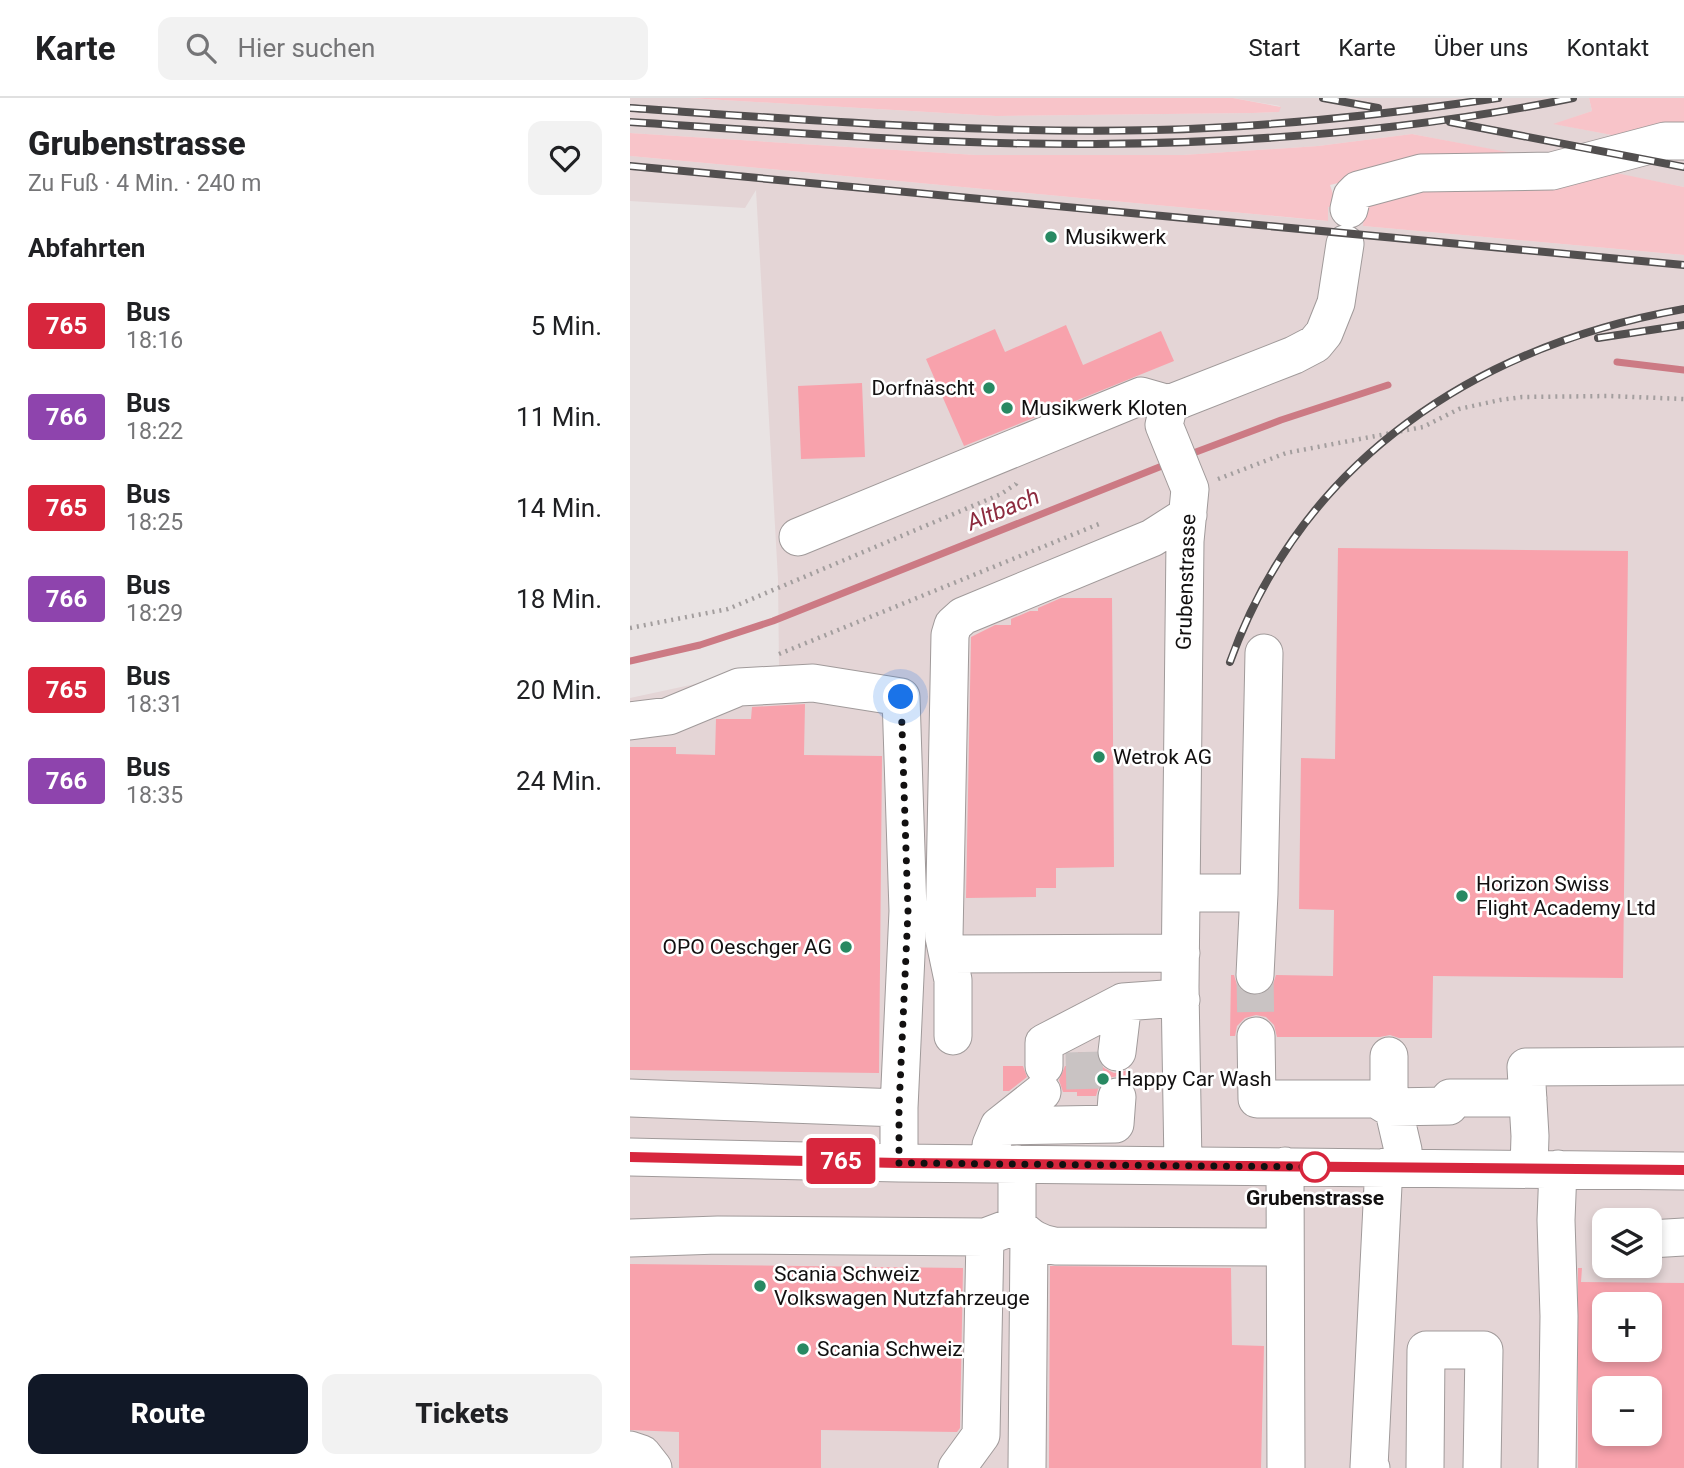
<!DOCTYPE html>
<html lang="de">
<head>
<meta charset="utf-8">
<style>
  body { margin:0; font-family:Roboto,sans-serif; background:#f2f2f2; color:#202124; height:100vh; display:flex; flex-direction:column; font-size:26px; white-space:nowrap }
  * { box-sizing:border-box; margin:0 }
  p { font-size:23px; color:#757577 }
  .icon { flex:none; width:38px; height:38px; fill:none; stroke:currentColor; stroke-width:2; stroke-linecap:round; stroke-linejoin:round }
  .map { position:relative; flex:1; overflow:hidden }
  .details { display:flex; flex-direction:column; background:#fff; width:630px }
  .details>* { flex:none }
  .badge { padding:0 14px; border-radius:5px; font-size:24px; line-height:46px }
  .buttons { position:absolute; left:962px; top:1110px; display:grid; gap:14px }
  .buttons a { display:grid; place-items:center; width:70px; height:70px; border-radius:14px; background:#fff; box-shadow:0 4px 10px #0003; font-size:35px }
  .you { position:absolute; width:35px; height:35px; margin:-18px; border:5px solid #fff; border-radius:50%; background:#1a73e8; box-shadow:0 0 0 10px #1a73e833 }
  .map>.badge { position:absolute; translate:-50% -50%; box-shadow:0 0 0 4px #fff }
  h2 { padding:0 28px; font-size:26px; line-height:63px }
  .round { display:grid; place-items:center; flex:none; width:74px; height:74px; border-radius:14px; background:#f2f2f2 }
  .headline { display:flex; align-items:center; justify-content:space-between; height:119px; padding:0 28px }
  h1 { font-size:33px; font-weight:800; line-height:52px }
  .button { display:flex; gap:14px; margin-top:auto; padding:14px 28px }
  .button a { flex:1; height:80px; border-radius:14px; background:#111827; color:#fff; font-size:28px; font-weight:800; line-height:80px; text-align:center }
  .button a+a { background:#f2f2f2; color:#202124 }
  ul { padding:0; list-style:none }
  li { display:flex; align-items:center; gap:21px; height:91px; padding:0 28px }
  li div { flex:1 }
  li b { display:block; font-size:26px }
  li em { font-style:normal }
  li .badge { min-width:77px; font-weight:700; text-align:center }
  header { display:flex; align-items:center; gap:42px; box-sizing:border-box; height:98px; padding:0 35px; background:#fff; border-bottom:2px solid #e0e0e0 }
  header strong { font-size:33px }
  nav { display:flex; gap:38px; margin-inline-start:auto; font-size:24px }
  .search { width:490px; height:63px; background:#f2f2f2; display:flex; align-items:center; gap:18px; box-sizing:border-box; padding:0 24px; border-radius:14px; color:#757577; font-size:26px }
  main { display:flex; flex:1; min-height:0 }
  .map>svg:first-child { display:block }
  .built { fill:#e4d5d6; fill-rule:evenodd }
  .green { fill:#f8c4c9 }
  .lines { fill:none; stroke-linecap:round; stroke-linejoin:round }
  .stream { stroke:#cc7a84; stroke-width:7 }
  .building { fill:#f8a2ac; fill-rule:evenodd }
  .minor-tunnel { stroke:#c9c3c3; stroke-width:37; stroke-dasharray:37 18; stroke-linecap:butt }
  .minor-casing { stroke:#a09a9a; stroke-width:39 }
  .path { stroke:#a39e9e; stroke-width:4.5; stroke-dasharray:2 5; stroke-linecap:butt }
  .minor { stroke:#fff; stroke-width:37 }
  .rail-casing { stroke:#524f4f; stroke-width:8 }
  .rail { stroke:#fff; stroke-width:5; stroke-dasharray:16; stroke-linecap:butt }
  .line-casing { stroke:#fff; stroke-width:16 }
  .line { stroke:#d7263d; stroke-width:10 }
  .walk { stroke:#121010; stroke-width:7; stroke-dasharray:0 12.6 }
  .poi-dot { fill:#288962; stroke:#fff; stroke-width:2.5 }
  .stop-dot { fill:#fff; stroke:#d7263d; stroke-width:3.5 }
  .labels { text-anchor:middle; stroke-width:5; stroke-linejoin:round; paint-order:stroke }
  .poi-label { font-size:21px; fill:#121010; stroke:#fff; text-anchor:start }
  .street-label { font-size:21px; fill:#121010; stroke:#fff }
  .stop-label { font-size:21px; font-weight:bold; fill:#121010; stroke:#fff }
  .water-label { font-size:23px; font-style:italic; fill:#8d2b3f; stroke:#fff }
</style>
</head>
<body>
<header>
<strong>Karte</strong>
<div class="search"><svg class="icon" aria-label="search" viewBox="0 0 24 24"><circle cx="10" cy="10" r="6"/><path d="M15 15l6 6"/></svg>Hier suchen</div>
<nav><a>Start</a><a>Karte</a><a>Über uns</a><a>Kontakt</a></nav>
</header>
<main>
<section class="details">
<div class="headline"><div><h1>Grubenstrasse</h1><p>Zu Fuß · 4 Min. · 240 m</p></div><a class="round"><svg class="icon" aria-label="heart" viewBox="0 0 24 24"><path d="M12 20l-8-8c-3-5 5-10 8-4 3-6 11-1 8 4z"/></svg></a></div>
<h2>Abfahrten</h2>
<ul>
<li><span class="badge" style="background:#d7263d;color:#fff">765</span><div><b>Bus</b><p>18:16</p></div><em>5 Min.</em></li>
<li><span class="badge" style="background:#8e44ad;color:#fff">766</span><div><b>Bus</b><p>18:22</p></div><em>11 Min.</em></li>
<li><span class="badge" style="background:#d7263d;color:#fff">765</span><div><b>Bus</b><p>18:25</p></div><em>14 Min.</em></li>
<li><span class="badge" style="background:#8e44ad;color:#fff">766</span><div><b>Bus</b><p>18:29</p></div><em>18 Min.</em></li>
<li><span class="badge" style="background:#d7263d;color:#fff">765</span><div><b>Bus</b><p>18:31</p></div><em>20 Min.</em></li>
<li><span class="badge" style="background:#8e44ad;color:#fff">766</span><div><b>Bus</b><p>18:35</p></div><em>24 Min.</em></li>
</ul>
<div class="button"><a>Route</a><a>Tickets</a></div>
</section>
<div class="map">
<svg width="1054" height="1370" viewBox="0 0 1054 1370">
  <rect width="100%" height="100%" fill="#e9e3e3"/>
  <!-- built -->
  <path class="built" d="M 0,0 L 59,0 L 366,18 L 623,15 L 648,14 L 650,8 L 603,0 L 959,0 L 962,13 L 925,26 L 1054,51 L 1054,89 L 782,36 L 688,48 L 553,57 L 346,57 L 0,35 Z
    M 0,58 L 697,123 L 698,109 L 719,111 L 734,113 L 733,128 L 1054,157 L 1054,1370 L 0,1370 L 0,600 L 149,568 L 148,481 L 126,92 L 115,110 L 0,103 ZM 975,1122 L 1020,1122 L 1020,1167 L 975,1167 ZM 975,1206 L 1020,1206 L 1020,1251 L 975,1251 ZM 975,1290 L 1020,1290 L 1020,1335 L 975,1335 Z"/>
  <!-- green -->
  <path class="green" d="M 59,0 L 603,0 L 651,9 L 649,14 L 623,15 L 366,18 Z
    M 959,0 L 1054,0 L 1054,31 L 1003,41 L 923,26 L 962,13 Z
    M 0,35 L 346,57 L 553,57 L 688,48 L 782,36 L 925,63 L 789,65 L 700,87 L 705,102 L 703,109 L 698,109 L 698,123 L 0,58 Z
    M 962,70 L 1054,89 L 1054,157 L 733,128 L 734,113 L 731,104 L 779,84 Z"/>
  <g class="lines">
    <!-- stream -->
    <path class="stream" d="M 987,264 L 1054,272
      M 558,357 L 651,322 L 758,287
      M 0,563 L 70,547 L 143,523 L 537,366"/>
  </g>
  <!-- building -->
  <path class="building" d="M 436,227 L 453,267 L 531,233 L 544,263 L 334,348 L 296,261 L 365,231 L 375,254 Z
    M 232,285 L 235,359 L 171,361 L 168,288 Z
    M 708,450 L 998,453 L 993,880 L 803,878 L 802,940 L 769,940 L 760,937 L 750,939 L 647,939 L 644,927 L 636,919 L 626,917 L 615,920 L 607,928 L 605,938 L 600,938 L 601,877 L 604,877 L 607,887 L 613,894 L 625,898 L 634,896 L 642,889 L 646,877 L 703,878 L 704,812 L 669,811 L 671,660 L 705,661 Z
    M 431,500 L 482,500 L 484,769 L 426,770 L 426,790 L 406,790 L 406,799 L 336,800 L 341,539 L 365,527 L 381,527 L 381,521 L 400,513 L 408,513 L 408,510 Z
    M 175,606 L 174,657 L 252,658 L 249,975 L 0,972 L 0,649 L 46,649 L 46,656 L 85,657 L 86,621 L 121,621 L 122,609 Z
    M 448,954 L 466,954 L 468,963 L 474,970 L 484,975 L 495,973 L 500,970 L 500,982 L 489,978 L 477,980 L 469,988 L 466,998 L 447,998 L 447,994 L 433,994 L 429,982 L 435,968 L 448,968 Z
    M 373,968 L 393,968 L 397,979 L 379,993 L 373,993 Z
    M 0,1166 L 333,1170 L 330,1330 L 327,1334 L 191,1332 L 191,1370 L 49,1370 L 49,1334 L 0,1332 Z
    M 420,1168 L 601,1170 L 602,1247 L 634,1248 L 631,1370 L 419,1370 Z
    M 948,1170 L 952,1170 L 951,1184 L 1054,1185 L 1054,1370 L 948,1370 ZM 975,1206 L 1020,1206 L 1020,1251 L 975,1251 ZM 975,1290 L 1020,1290 L 1020,1335 L 975,1335 Z"/>
  <g class="lines">
    <!-- minor-tunnel -->
    <path class="minor-tunnel" d="M 625,877 L 626,938
      M 454,954 L 455,998"/>
    <defs>
      <path id="minor" d="M 719,111 L 722,98 L 728,92 L 791,75 L 922,73 L 1035,43 L 1054,43
        M 539,306 L 534,327 L 560,391 L 555,443 L 550,889 L 553,1067
        M 539,306 L 664,257 L 685,246 L 694,235 L 706,205 L 715,146
        M 168,439 L 511,298 L 539,306
        M 0,623 L 39,618 L 109,589 L 183,585 L 271,599 L 278,813 L 269,1010 L 269,1065
        M 551,795 L 629,795 L 634,555
        M 318,856 L 551,855
        M 625,877 L 629,795
        M 323,938 L 323,882 L 314,839 L 320,537 L 323,527 L 333,518 L 522,440 L 558,417
        M 626,938 L 627,1001 L 746,1001 L 759,1009 L 819,1008 L 820,1000 L 898,1000
        M 487,954 L 493,904 L 535,901 L 551,902
        M 759,958 L 759,1009
        M 414,968 L 414,945 L 493,904
        M 0,1000 L 269,1010
        M 763,1009 L 773,1052 L 772,1069
        M 369,1028 L 412,994
        M 0,1059 L 269,1065 L 1054,1073
        M 362,1065 L 361,1047 L 369,1028 L 485,1026 L 487,999
        M 655,1068 L 656,1370
        M 899,1070 L 900,1038 L 896,969 L 1054,968
        M 387,1127 C 399,1139 408,1146 425,1148 L 655,1149
        M 0,1140 L 88,1137 L 355,1139 L 387,1127 L 387,1066
        M 1020,1141 L 1054,1139
        M 0,1352 L 12,1356 L 23,1370
        M 327,1370 L 351,1337 L 355,1139
        M 397,1370 L 399,1139
        M 741,1370 L 739,1369 L 753,1087 L 756,1069
        M 795,1370 L 796,1252 L 854,1252 L 852,1370
        M 927,1370 L 929,1218 L 926,1122 L 928,1071"/>
    </defs>
    <!-- minor casing -->
    <use href="#minor" class="minor-casing"/>
    <!-- path -->
    <path class="path" d="M 588,381 L 656,355 L 793,329 L 829,311 L 870,302 L 892,299 L 979,298 L 1054,301
      M 0,530 L 98,511 L 371,396 L 386,386 L 388,382
      M 149,556 L 469,426"/>
    <!-- minor -->
    <use href="#minor" class="minor"/>
    <defs>
      <path id="rail" d="M 693,0 L 748,10
        M 0,10 C 175,22 350,36 525,32 C 639,29 754,17 868,0
        M 0,24 C 155,34 310,47 465,46 C 625,45 786,32 943,0
        M 820,24 L 1054,69
        M 0,68 L 1054,167
        M 968,240 L 1054,227
        M 600,564 C 673,361 847,248 1054,211"/>
    </defs>
    <!-- rail casing -->
    <use href="#rail" class="rail-casing"/>
    <!-- rail -->
    <use href="#rail" class="rail"/>
  </g>
  <g class="lines">
    <defs>
      <path id="line" d="M 0,1059 L 269,1065 L 1054,1072"/>
    </defs>
    <!-- line casing -->
    <use href="#line" class="line-casing"/>
    <!-- line -->
    <use href="#line" class="line"/>
    <!-- walk -->
    <path class="walk" d="M 271,599 L 278,813 L 269,1010 L 269,1065 L 687,1069 L 685,1069"/>
  </g>
  <!-- markers -->
  <g class="poi-dot">
    <circle cx="421" cy="139" r="7"/>
    <circle cx="359" cy="290" r="7"/>
    <circle cx="377" cy="310" r="7"/>
    <circle cx="469" cy="659" r="7"/>
    <circle cx="832" cy="798" r="7"/>
    <circle cx="216" cy="849" r="7"/>
    <circle cx="473" cy="981" r="7"/>
    <circle cx="130" cy="1188" r="7"/>
    <circle cx="173" cy="1251" r="7"/>
  </g>
  <circle class="stop-dot" cx="685" cy="1069" r="14"/>
  <g class="labels">
    <!-- poi labels -->
    <g class="poi-label">
      <text x="435" y="146">Musikwerk</text>
      <text x="345" y="297" text-anchor="end">Dorfnäscht</text>
      <text x="391" y="317">Musikwerk Kloten</text>
      <text x="483" y="666">Wetrok AG</text>
      <text x="846" y="793">Horizon Swiss<tspan x="846" dy="24">Flight Academy Ltd</tspan></text>
      <text x="202" y="856" text-anchor="end">OPO Oeschger AG</text>
      <text x="487" y="988">Happy Car Wash</text>
      <text x="144" y="1183">Scania Schweiz<tspan x="144" dy="24">Volkswagen Nutzfahrzeuge</tspan></text>
      <text x="187" y="1258">Scania Schweiz</text>
    </g>
    <!-- street labels -->
    <g class="street-label">
      <text transform="translate(556 484) rotate(-88)" y="7">Grubenstrasse</text>
    </g>
    <!-- stop labels -->
    <g class="stop-label">
      <text x="685" y="1107">Grubenstrasse</text>
    </g>
    <!-- water labels -->
    <g class="water-label">
      <text transform="translate(373 411) rotate(-22)" y="8">Altbach</text>
    </g>
  </g>
</svg>
<div class="buttons">
<a><svg class="icon" aria-label="layers" viewBox="0 0 24 24"><path d="M12 4l9 5-9 5-9-5zM3 14l9 5 9-5"/></svg></a>
<a>+</a>
<a>−</a>
</div>
<div class="you" style="left:271px;top:599px"></div>
<b class="badge" style="left:211px;top:1063px;background:#d7263d;color:#fff">765</b>
</div>
</main>
</body>
</html>
